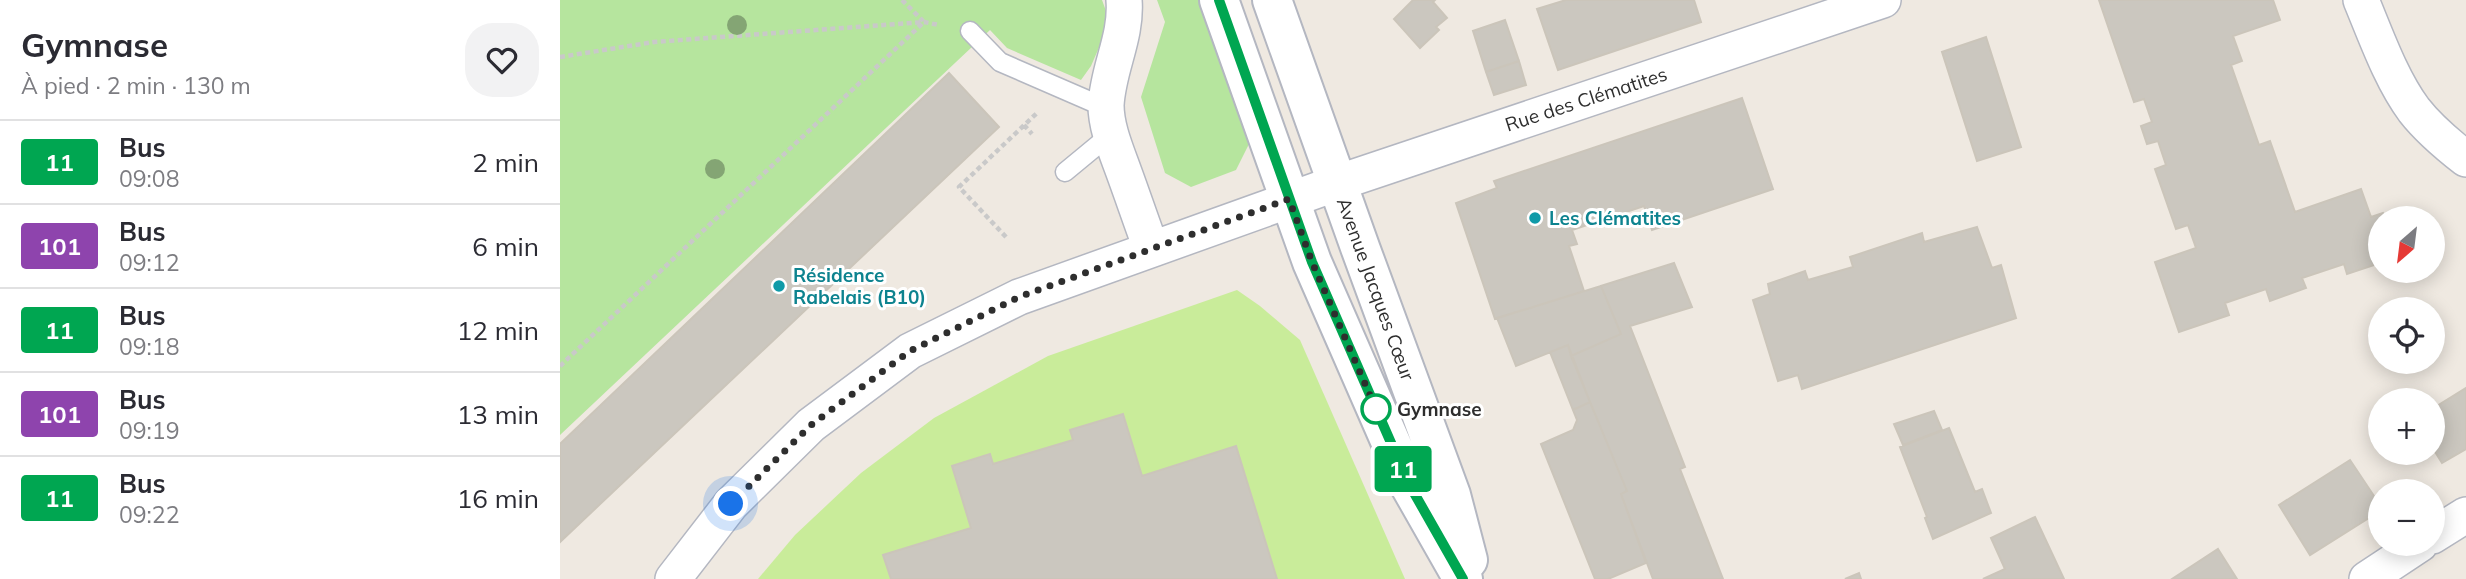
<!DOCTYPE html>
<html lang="fr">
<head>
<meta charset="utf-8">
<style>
  body { margin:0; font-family:Mulish,sans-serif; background:#f2f2f3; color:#2b2b33; height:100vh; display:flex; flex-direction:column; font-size:26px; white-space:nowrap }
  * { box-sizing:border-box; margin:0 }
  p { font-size:23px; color:#7c7c81 }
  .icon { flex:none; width:38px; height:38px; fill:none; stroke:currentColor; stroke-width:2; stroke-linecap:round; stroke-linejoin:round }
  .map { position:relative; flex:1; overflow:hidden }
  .details { display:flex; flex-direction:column; background:#fff; width:560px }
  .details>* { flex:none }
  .badge { padding:0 14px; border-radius:5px; font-size:24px; line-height:46px }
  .needle { width:46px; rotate:208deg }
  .fabs { position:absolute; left:1808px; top:206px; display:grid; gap:14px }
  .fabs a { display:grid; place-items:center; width:77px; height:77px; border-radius:50%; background:#fff; box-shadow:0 4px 18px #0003; font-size:35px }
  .you { position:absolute; width:35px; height:35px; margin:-18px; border:5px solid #fff; border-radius:50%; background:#1a73e8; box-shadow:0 0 0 10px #1a73e833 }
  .map>.badge { position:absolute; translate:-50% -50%; box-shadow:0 0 0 4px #fff }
  .round { display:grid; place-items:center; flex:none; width:74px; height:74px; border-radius:28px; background:#f2f2f3 }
  .summary { display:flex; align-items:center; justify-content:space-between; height:119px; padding:0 21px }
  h1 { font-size:33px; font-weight:700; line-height:52px }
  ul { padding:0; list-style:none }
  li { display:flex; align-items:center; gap:21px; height:84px; padding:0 21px; border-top:2px solid #e1e1e2 }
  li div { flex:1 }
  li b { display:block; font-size:26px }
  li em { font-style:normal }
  li .badge { min-width:77px; font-weight:700; text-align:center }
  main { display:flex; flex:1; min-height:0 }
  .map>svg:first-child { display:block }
  .green { fill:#b6e59e }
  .pitch { fill:#c9ec9a }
  .building { fill:#cbc7bf; stroke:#cbc5ba; stroke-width:2 }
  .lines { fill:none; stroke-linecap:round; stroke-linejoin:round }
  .service-casing { stroke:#b4b7c1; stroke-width:21 }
  .minor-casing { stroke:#b4b7c1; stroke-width:38 }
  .secondary-casing { stroke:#b4b7c1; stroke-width:42 }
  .path { stroke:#c9c9c9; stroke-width:4.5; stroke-dasharray:5 3.5; stroke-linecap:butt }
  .service { stroke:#fff; stroke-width:18 }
  .minor { stroke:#fff; stroke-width:35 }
  .secondary { stroke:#fff; stroke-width:38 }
  .tree { fill:#84a574 }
  .line-casing { stroke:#fff; stroke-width:16 }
  .line { stroke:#00a651; stroke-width:10 }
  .walk { stroke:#2e2e2e; stroke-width:7; stroke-dasharray:0 12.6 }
  .culture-dot { fill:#0f9aa8; stroke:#fff; stroke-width:2.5 }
  .stop-dot { fill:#fff; stroke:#00a651; stroke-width:3.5 }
  .labels { text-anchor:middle; stroke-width:6; stroke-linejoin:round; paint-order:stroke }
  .street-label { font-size:19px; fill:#2e2e2e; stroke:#fff }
  .culture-label { font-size:19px; font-weight:bold; fill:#0d838f; stroke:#fff; text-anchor:start }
  .stop-label { font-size:19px; font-weight:bold; fill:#2e2e2e; stroke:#fff; text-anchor:start }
</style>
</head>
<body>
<main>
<section class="details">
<div class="summary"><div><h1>Gymnase</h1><p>À pied · 2 min · 130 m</p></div><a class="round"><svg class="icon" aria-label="heart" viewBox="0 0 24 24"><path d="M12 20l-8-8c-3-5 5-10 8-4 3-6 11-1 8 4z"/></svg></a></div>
<ul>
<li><span class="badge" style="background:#00a651;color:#fff">11</span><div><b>Bus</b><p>09:08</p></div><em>2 min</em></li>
<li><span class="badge" style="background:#8e44ad;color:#fff">101</span><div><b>Bus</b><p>09:12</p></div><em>6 min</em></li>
<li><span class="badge" style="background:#00a651;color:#fff">11</span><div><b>Bus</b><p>09:18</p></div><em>12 min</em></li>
<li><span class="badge" style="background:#8e44ad;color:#fff">101</span><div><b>Bus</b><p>09:19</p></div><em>13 min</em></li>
<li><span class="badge" style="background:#00a651;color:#fff">11</span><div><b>Bus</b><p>09:22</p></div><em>16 min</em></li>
</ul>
</section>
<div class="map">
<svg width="1906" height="579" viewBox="0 0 1906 579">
  <rect width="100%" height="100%" fill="#efe9e1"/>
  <!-- green -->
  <path class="green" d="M 0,0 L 542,0 L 550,22 L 531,66 L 521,80 L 447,48 L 430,30 L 0,435 Z
    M 597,0 L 642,0 L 691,140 L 676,170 L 631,187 L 605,173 L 581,97 L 605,22 Z"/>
  <!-- pitch -->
  <path class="pitch" d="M 677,290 L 700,306 L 740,340 L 845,579 L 198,579 L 235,535 L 301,473 L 374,418 L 488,356 Z"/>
  <!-- building -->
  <path class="building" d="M 853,0 L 875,0 L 873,2 L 887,18 L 876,27 L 879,30 L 860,48 L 834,19 Z
    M 1006,0 L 1134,0 L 1141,22 L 998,70 L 977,9 Z
    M 1539,0 L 1713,0 L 1720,20 L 1673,36 L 1682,61 L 1671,65 L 1699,145 L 1710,141 L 1735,212 L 1801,189 L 1811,217 L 1823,213 L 1826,219 L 1820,219 L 1820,263 L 1787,274 L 1784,264 L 1742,278 L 1746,288 L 1710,301 L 1706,289 L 1665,303 L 1669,315 L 1619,332 L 1595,262 L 1636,248 L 1628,225 L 1616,229 L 1595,169 L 1606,165 L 1598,141 L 1587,144 L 1581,126 L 1592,122 L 1584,99 L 1574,102 Z
    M 945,20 L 959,61 L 926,72 L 913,31 Z
    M 1426,37 L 1461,147 L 1417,161 L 1382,52 Z
    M 959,61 L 966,85 L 934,95 L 926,72 Z
    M 389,73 L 439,127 L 0,542 L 0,444 Z
    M 1182,98 L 1213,189 L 1092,230 L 1084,206 L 1012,230 L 1017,244 L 1009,246 L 1024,291 L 935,319 L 896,203 L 937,188 L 934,181 Z
    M 1417,227 L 1432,268 L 1441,265 L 1456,318 L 1242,389 L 1238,375 L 1218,381 L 1193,300 L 1210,294 L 1208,284 L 1245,271 L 1248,280 L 1293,267 L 1290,257 L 1362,233 L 1364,242 Z
    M 1114,263 L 1132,307 L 1070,326 L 1125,467 L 1120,469 L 1163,579 L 1093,579 L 1061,494 L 1067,491 L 1011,356 L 1061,334 L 1041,286 Z
    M 1041,286 L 1061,334 L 1011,356 L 1008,345 L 956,366 L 937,318 Z
    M 1008,345 L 1030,402 L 1013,410 L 990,352 Z
    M 1906,388 L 1906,449 L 1882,463 L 1872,447 L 1872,409 Z
    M 1030,402 L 1067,491 L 1061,494 L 1086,563 L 1048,579 L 1035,579 L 981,444 L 1013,430 L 1017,420 L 1013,410 Z
    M 1374,411 L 1382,430 L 1343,445 L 1334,424 Z
    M 563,414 L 582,476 L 676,446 L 717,579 L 331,579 L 323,555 L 411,528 L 392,466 L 430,454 L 433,464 L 513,440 L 510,430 Z
    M 1389,428 L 1415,492 L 1422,489 L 1431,513 L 1373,539 L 1365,518 L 1367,517 L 1340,447 Z
    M 1790,460 L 1820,505 L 1820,511 L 1750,555 L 1719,505 Z
    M 1475,517 L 1504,579 L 1423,579 L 1445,569 L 1431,538 Z
    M 1658,549 L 1677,579 L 1612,579 Z
    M 1299,573 L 1301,579 L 1285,579 Z"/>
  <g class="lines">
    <defs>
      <path id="service" d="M 410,31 L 440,62 L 546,108
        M 505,172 L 551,134"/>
      <path id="minor" d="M 564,0 C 567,37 548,68 546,105 C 546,126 555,148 562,167 C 572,194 581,221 591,248
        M 1801,0 C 1816,36 1831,79 1854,110 C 1868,128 1888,145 1906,159
        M 1872,536 L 1906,515
        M 113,579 L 171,504 L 251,425 L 350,351 L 459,297 L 777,183 L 1323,0
        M 1807,579 L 1860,544"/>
      <path id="secondary" d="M 659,0 L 752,262 L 849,484 L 903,579
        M 712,0 L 801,250 L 891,495 L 908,560"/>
    </defs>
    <!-- service casing -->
    <use href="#service" class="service-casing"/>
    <!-- minor casing -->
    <use href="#minor" class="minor-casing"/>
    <!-- secondary casing -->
    <use href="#secondary" class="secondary-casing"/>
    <!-- path -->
    <path class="path" d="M 342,0 L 363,21
      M 0,57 L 94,42 L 364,22 L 379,25
      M 464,125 L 472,134
      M 446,237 L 399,187 L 478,112
      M 0,366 L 364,22"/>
    <!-- service -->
    <use href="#service" class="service"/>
    <!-- minor -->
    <use href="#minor" class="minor"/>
    <!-- secondary -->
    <use href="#secondary" class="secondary"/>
  </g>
  <!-- trees -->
  <g class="tree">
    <circle cx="177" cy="25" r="10"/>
    <circle cx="155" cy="169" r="10"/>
  </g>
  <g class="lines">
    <defs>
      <path id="line" d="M 659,0 L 752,262 L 849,484 L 903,579"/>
    </defs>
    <!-- line casing -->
    <use href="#line" class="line-casing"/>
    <!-- line -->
    <use href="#line" class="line"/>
    <!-- walk -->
    <path class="walk" d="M 171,504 L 251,425 L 350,351 L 459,297 L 729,199 L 752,262 L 816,409"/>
  </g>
  <!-- markers -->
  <g class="culture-dot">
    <circle cx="975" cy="218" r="7"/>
    <circle cx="219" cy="286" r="7"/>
  </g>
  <circle class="stop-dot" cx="816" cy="409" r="14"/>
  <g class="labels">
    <!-- street labels -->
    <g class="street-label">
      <text transform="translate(1026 99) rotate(-18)" y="7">Rue des Clématites</text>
      <text transform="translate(816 289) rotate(70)" y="7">Avenue Jacques Cœur</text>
    </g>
    <!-- culture labels -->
    <g class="culture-label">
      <text x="989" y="225">Les Clématites</text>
      <text x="233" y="282">Résidence<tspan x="233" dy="22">Rabelais (B10)</tspan></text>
    </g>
    <!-- stop labels -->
    <g class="stop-label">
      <text x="837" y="416">Gymnase</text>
    </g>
  </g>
</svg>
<div class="fabs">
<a><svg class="needle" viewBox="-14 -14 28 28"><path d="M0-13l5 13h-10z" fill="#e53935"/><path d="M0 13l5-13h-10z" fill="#7c7c81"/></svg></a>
<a><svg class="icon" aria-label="locate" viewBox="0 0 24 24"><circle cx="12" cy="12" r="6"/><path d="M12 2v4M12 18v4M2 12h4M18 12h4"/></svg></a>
<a>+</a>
<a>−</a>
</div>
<div class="you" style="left:171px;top:504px"></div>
<b class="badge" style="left:843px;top:469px;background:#00a651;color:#fff">11</b>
</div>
</main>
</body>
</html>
